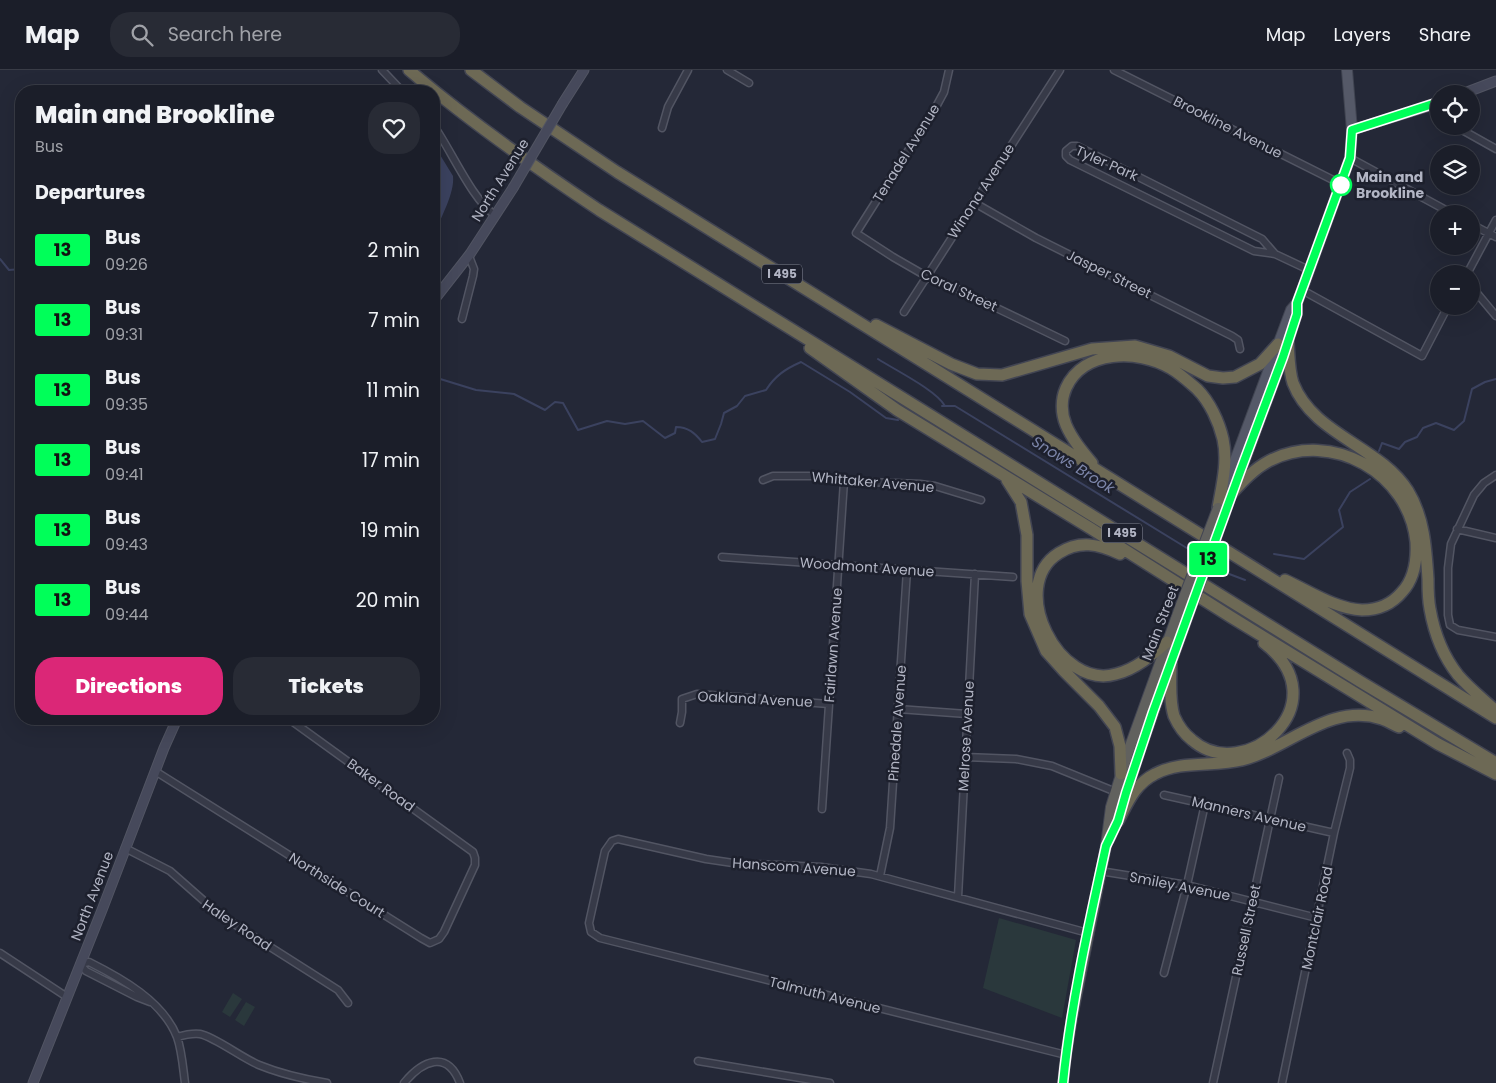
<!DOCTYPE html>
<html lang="en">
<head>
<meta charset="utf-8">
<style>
  body { margin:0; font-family:Poppins,sans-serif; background:#282b35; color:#f1f3f6; height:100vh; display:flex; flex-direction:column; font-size:19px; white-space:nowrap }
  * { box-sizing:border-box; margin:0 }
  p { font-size:16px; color:#a0a2a8 }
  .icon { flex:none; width:28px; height:28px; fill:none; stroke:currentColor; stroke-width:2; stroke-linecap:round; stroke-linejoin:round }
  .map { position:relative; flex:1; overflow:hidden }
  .details { position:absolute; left:15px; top:15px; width:425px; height:640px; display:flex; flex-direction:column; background:#1b1e29; border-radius:20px; box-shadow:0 5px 20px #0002,0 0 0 1px #393c46 }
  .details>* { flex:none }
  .badge { padding:0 10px; border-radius:4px; font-size:18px; line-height:32px }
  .tools { position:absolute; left:1430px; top:15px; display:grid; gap:10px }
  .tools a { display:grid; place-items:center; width:50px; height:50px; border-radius:50%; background:#1b1e29; box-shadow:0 5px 20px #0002,0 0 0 1px #393c46; font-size:25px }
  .map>.badge { position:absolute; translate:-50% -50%; box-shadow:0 0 0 2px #fff }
  h2 { padding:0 20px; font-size:19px; line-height:45px }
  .round { display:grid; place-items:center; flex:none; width:52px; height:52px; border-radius:20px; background:#282b35 }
  .head { display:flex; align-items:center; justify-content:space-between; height:85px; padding:0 20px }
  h1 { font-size:24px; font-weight:800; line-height:38px }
  .primary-button { display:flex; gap:10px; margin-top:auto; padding:10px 20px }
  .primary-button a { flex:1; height:58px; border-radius:20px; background:#db2777; color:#fff; font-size:20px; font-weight:800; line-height:58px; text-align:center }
  .primary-button a+a { background:#282b35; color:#f1f3f6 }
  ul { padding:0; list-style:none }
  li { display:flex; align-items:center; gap:15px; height:70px; padding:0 20px }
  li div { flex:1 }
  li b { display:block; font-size:19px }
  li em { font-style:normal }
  li .badge { min-width:55px; font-weight:700; text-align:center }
  header { display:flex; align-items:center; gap:30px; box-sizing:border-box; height:70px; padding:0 25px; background:#1b1e29; border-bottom:1px solid #393c46 }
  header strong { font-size:24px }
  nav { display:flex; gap:28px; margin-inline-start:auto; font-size:18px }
  .search { width:350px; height:45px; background:#282b35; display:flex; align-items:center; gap:12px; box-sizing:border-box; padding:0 18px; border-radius:20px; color:#a0a2a8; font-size:19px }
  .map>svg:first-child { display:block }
  .green { fill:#2a383c }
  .water { fill:#3b425f }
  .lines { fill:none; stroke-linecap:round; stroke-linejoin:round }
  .stream { stroke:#3b425f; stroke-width:2 }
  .minor-casing { stroke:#525563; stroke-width:9 }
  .secondary-casing { stroke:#525563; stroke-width:11 }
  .primary-casing { stroke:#404451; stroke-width:12 }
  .trunk-casing { stroke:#424553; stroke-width:12 }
  .motorway-casing { stroke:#424553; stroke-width:14 }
  .minor { stroke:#373a48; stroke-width:6 }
  .secondary { stroke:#46495b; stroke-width:9 }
  .primary { stroke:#555968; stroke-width:10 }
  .trunk { stroke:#61615e; stroke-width:10 }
  .motorway { stroke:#6d6955; stroke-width:11 }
  .secondary-bridge-casing { stroke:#525563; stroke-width:11; stroke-linecap:butt }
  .trunk-bridge-casing { stroke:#424553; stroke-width:12; stroke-linecap:butt }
  .secondary-bridge { stroke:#46495b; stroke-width:9 }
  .trunk-bridge { stroke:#61615e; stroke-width:10 }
  .line-casing { stroke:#fff; stroke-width:11 }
  .line { stroke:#00ff59; stroke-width:8 }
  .stop-dot { fill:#fff; stroke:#00ff59; stroke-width:2.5 }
  .labels { text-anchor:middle; stroke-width:5; stroke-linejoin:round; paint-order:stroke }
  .shield { fill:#1d202d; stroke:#858897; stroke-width:1 }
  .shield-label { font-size:12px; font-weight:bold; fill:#b2b5c4 }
  .street-label { font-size:14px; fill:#b2b5c4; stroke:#1d202d }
  .stop-label { font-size:14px; font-weight:bold; fill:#b2b5c4; stroke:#1d202d; text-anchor:start }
  .water-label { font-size:15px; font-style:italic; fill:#7d86aa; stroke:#1d202d }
</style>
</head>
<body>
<header>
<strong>Map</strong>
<div class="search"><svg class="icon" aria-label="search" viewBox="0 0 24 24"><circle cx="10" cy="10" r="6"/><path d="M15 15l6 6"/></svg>Search here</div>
<nav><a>Map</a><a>Layers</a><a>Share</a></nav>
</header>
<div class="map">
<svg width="1496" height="1013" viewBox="0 0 1496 1013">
  <rect width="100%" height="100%" fill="#242837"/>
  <!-- green -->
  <path class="green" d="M 999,848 L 1076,870 L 1062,948 L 983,918 Z
    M 233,923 L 242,929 L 230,947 L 222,942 Z
    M 246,932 L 255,937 L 244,956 L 235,950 Z"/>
  <!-- water -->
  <path class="water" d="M 434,75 L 453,106 C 455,123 440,149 434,165 Z"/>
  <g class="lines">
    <!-- stream -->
    <path class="stream" d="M 276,21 L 289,18 L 291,21
      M 310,21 L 330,16 L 339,21
      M 0,189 L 9,200 L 21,199
      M 878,289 C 895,300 936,320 945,336
      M 434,305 L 437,308 L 476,320 L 514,324 L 545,340 L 555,332 L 563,333 L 578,360 L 607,351 L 625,354 L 643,351 L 665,368 L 675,363 L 676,357 C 688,357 695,363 702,372 L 715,369 L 721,354 L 724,343 L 737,336 L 745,326 L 766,320 C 775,306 785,299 801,292 L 850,322 L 886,348 L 898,350
      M 942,336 L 955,336 L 1190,480
      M 1379,381 L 1382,373 L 1399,379 L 1405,372 L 1417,367 L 1423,358 L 1436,353 L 1454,360 L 1464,351 L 1472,319 L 1485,312 L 1496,309
      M 1274,484 L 1304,489 L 1343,457 L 1339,440 L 1350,422 L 1370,409
      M 1224,502 L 1245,510"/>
    <defs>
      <path id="minor" d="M 382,0 L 402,21
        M 727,0 L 749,13
        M 949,0 L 944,22 L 937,35 L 856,163 L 893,187 L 926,206 L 951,216 L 1065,271
        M 1114,0 L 1341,114
        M 434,56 C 451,80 473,131 495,145
        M 1455,56 L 1496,79
        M 662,58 L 668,37 L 688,0
        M 1350,88 L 1453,144
        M 973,132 L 1036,168 L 1232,266 L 1238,270 L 1240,279
        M 1471,154 L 1496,167
        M 1275,184 L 1262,169 L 1077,76 L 1072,76 L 1066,81 L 1066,86 L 1070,90 L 1254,181 L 1275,184 L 1309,200
        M 1467,204 L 1496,150
        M 1471,216 L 1496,246
        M 1302,220 L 1422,286 L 1448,236
        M 904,242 L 1060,0
        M 462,249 L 473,206 L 474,199 L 469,186
        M 1496,405 L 1484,413 L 1474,425 L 1451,474 L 1448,498 L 1448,545 L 1450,555 L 1458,560 L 1496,567
        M 763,410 L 773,406 L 818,406 L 844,411 L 920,414 L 935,416 L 981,430
        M 1457,459 L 1496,468
        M 722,487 L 1013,507
        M 898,639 L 967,644
        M 680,653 L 682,642 L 682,629 L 697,624 L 829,634
        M 965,687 L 1016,689 L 1052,696 L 1116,722
        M 155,701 L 421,868 L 430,873 L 439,869 L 444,862 L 475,795 L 475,788 L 473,782 L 289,649
        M 1164,725 L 1334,763
        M 822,739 L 844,411
        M 125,778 L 170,801 L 220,845 L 338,920 L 348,933
        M 1100,801 L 1187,815 L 1317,848
        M 880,806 L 890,758 L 907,500
        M 958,827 L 975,504
        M 0,883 L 67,927
        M 1164,903 L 1187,815 L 1205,734
        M 150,932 L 137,927 L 86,901 L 80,894 L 89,892 C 121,908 163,931 177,967 C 182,981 183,998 185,1013
        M 177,967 C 184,965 192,963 200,964 C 215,967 242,988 259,995 C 281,1004 303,1009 327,1013
        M 1066,985 L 600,868 L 591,862 L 589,853 L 605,781 L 612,771 L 618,769 L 706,789 L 733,793 L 821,797 L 871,804 L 1088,863
        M 698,991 L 830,1013
        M 404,1013 C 422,991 447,979 460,1013
        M 1213,1013 L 1279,708
        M 1282,1013 L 1334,763 L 1350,698 L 1350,690 L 1347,683"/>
      <path id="secondary" d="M 1462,24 L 1496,11
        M 563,33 L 584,0
        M 1352,60 L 1439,33
        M 434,230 L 470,184 L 513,118
        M 33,1013 L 102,840 L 164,678 L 177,649"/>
      <path id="primary" d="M 1224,420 L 1291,240 L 1297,233 L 1302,220 L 1350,88 L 1352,60 L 1347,0
        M 1233,422 L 1283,287 L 1297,244 L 1297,233"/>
      <path id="trunk" d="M 1225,443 L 1232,423
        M 1109,770 C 1122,743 1129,713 1139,684 C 1155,636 1173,588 1190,540
        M 1063,1013 L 1066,985 L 1072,948 L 1106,776 L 1111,737 L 1128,682 L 1181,535"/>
      <path id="motorway" d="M 409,0 C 469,51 533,96 599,140 L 1361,612 L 1496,693
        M 471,0 L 520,37 L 617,102 L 1496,648
        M 876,255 L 951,294 L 977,304 L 1002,305 L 1092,279 L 1135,276 L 1169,286 L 1208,306 L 1223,308 L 1235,307 L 1260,294 L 1278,274
        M 1288,272 C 1289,285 1289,301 1293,313 C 1313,365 1380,376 1408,421 C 1424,447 1426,478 1428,509 C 1428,518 1428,529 1430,539 C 1434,562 1443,586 1458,605 C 1469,618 1483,629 1496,641
        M 810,278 L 897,340 L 1090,458 L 1231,547 L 1438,674 L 1496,704
        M 1092,393 C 1082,381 1072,369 1066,355 C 1061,343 1061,329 1066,318 C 1083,280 1138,279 1170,298 C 1179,303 1189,312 1197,319 C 1210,332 1219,352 1223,369 C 1228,392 1222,415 1218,438
        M 1007,410 L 1021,432 L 1027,465 L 1027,511 L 1030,544 L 1046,581 L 1064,601 L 1099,636 L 1115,657 L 1120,676 L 1121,704
        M 1232,423 C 1243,411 1254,399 1269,391 C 1332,359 1409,403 1416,472 C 1417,490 1415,508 1402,522 C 1392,534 1378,540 1362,540 C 1336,539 1309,521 1285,510
        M 1120,484 C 1098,474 1080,470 1059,483 C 1006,516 1059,621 1116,604 C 1136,599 1152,585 1167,572
        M 1171,593 C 1171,610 1169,630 1174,646 C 1178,655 1184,664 1192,670 C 1244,716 1342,633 1264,573
        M 1118,751 C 1128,732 1135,714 1155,704 C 1181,690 1214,697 1242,690 C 1289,678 1330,632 1382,649 C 1388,651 1394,655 1399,657"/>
    </defs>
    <!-- minor casing -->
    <use href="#minor" class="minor-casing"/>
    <!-- secondary casing -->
    <use href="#secondary" class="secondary-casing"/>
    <!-- primary casing -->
    <use href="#primary" class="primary-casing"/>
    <!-- trunk casing -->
    <use href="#trunk" class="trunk-casing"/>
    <!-- motorway casing -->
    <use href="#motorway" class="motorway-casing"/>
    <!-- minor -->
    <use href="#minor" class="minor"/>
    <!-- secondary -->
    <use href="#secondary" class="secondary"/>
    <!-- primary -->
    <use href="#primary" class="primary"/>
    <!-- trunk -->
    <use href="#trunk" class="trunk"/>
    <!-- motorway -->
    <use href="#motorway" class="motorway"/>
    <defs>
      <path id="secondary-bridge" d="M 513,118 L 563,33"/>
      <path id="trunk-bridge" d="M 1181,535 L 1218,438
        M 1190,540 L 1225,443"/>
    </defs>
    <!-- secondary-bridge casing -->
    <use href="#secondary-bridge" class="secondary-bridge-casing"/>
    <!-- trunk-bridge casing -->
    <use href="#trunk-bridge" class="trunk-bridge-casing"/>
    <!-- secondary-bridge -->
    <use href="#secondary-bridge" class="secondary-bridge"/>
    <!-- trunk-bridge -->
    <use href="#trunk-bridge" class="trunk-bridge"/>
  </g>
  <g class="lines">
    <defs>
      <path id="line" d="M 1063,1013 C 1071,933 1089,854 1106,776 L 1118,751 L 1126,723 L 1153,642 L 1240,402 L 1283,287 L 1297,244 L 1297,233 L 1350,88 L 1352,60 L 1439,32"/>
    </defs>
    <!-- line casing -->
    <use href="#line" class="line-casing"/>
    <!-- line -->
    <use href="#line" class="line"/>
  </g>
  <!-- markers -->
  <circle class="stop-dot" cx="1341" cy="115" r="10"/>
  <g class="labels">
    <!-- shield labels -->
    <g class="shield">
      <rect x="762" y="194.5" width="40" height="19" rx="4"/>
      <rect x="1102" y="453.5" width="40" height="19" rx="4"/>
    </g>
    <g class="shield-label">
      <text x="782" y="208">I 495</text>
      <text x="1122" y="467">I 495</text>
    </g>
    <!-- street labels -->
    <g class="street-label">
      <text transform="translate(1228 57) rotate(27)" y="5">Brookline Avenue</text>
      <text transform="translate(906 83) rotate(-58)" y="5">Tenadel Avenue</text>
      <text transform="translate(1107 93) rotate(24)" y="5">Tyler Park</text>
      <text transform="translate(500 110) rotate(-58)" y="5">North Avenue</text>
      <text transform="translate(981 121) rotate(-57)" y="5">Winona Avenue</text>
      <text transform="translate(1109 204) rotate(26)" y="5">Jasper Street</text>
      <text transform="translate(959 220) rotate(25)" y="5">Coral Street</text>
      <text transform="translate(873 412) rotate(5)" y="5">Whittaker Avenue</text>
      <text transform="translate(867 497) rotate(4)" y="5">Woodmont Avenue</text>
      <text transform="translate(1160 553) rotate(-69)" y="5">Main Street</text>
      <text transform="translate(833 575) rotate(-86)" y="5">Fairlawn Avenue</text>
      <text transform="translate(755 629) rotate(3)" y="5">Oakland Avenue</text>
      <text transform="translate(897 653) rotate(-86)" y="5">Pinedale Avenue</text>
      <text transform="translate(966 666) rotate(-87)" y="5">Melrose Avenue</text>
      <text transform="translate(381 715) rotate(36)" y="5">Baker Road</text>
      <text transform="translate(1249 744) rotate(13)" y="5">Manners Avenue</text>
      <text transform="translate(794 797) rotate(4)" y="5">Hanscom Avenue</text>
      <text transform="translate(337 815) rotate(32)" y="5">Northside Court</text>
      <text transform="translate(1180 816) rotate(11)" y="5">Smiley Avenue</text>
      <text transform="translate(92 826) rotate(-69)" y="5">North Avenue</text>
      <text transform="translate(1317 848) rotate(-78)" y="5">Montclair Road</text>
      <text transform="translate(237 855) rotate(34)" y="5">Haley Road</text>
      <text transform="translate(1246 860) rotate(-78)" y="5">Russell Street</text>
      <text transform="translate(825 925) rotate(14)" y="5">Talmuth Avenue</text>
    </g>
    <!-- stop labels -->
    <g class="stop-label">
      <text x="1356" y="112">Main and<tspan x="1356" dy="16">Brookline</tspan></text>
    </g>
    <!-- water labels -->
    <g class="water-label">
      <text transform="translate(1073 395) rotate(32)" y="5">Snows Brook</text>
    </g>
  </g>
</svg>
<div class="tools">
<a><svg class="icon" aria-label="locate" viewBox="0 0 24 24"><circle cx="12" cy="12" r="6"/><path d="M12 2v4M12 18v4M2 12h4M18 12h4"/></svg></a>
<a><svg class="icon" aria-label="layers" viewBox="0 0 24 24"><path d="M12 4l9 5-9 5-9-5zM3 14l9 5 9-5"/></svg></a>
<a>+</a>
<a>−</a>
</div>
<b class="badge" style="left:1208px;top:489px;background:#00ff59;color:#111">13</b>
<section class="details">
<div class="head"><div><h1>Main and Brookline</h1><p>Bus</p></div><a class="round"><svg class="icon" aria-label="heart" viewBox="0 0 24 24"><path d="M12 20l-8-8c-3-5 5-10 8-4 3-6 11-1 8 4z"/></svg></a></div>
<h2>Departures</h2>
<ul>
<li><span class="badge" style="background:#00ff59;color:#111">13</span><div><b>Bus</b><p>09:26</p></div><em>2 min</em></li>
<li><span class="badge" style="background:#00ff59;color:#111">13</span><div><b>Bus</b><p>09:31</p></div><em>7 min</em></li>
<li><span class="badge" style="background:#00ff59;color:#111">13</span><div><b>Bus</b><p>09:35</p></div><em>11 min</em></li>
<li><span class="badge" style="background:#00ff59;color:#111">13</span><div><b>Bus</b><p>09:41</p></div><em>17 min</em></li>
<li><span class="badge" style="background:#00ff59;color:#111">13</span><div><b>Bus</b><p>09:43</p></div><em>19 min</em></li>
<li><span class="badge" style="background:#00ff59;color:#111">13</span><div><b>Bus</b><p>09:44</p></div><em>20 min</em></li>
</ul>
<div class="primary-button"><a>Directions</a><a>Tickets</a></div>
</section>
</div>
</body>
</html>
